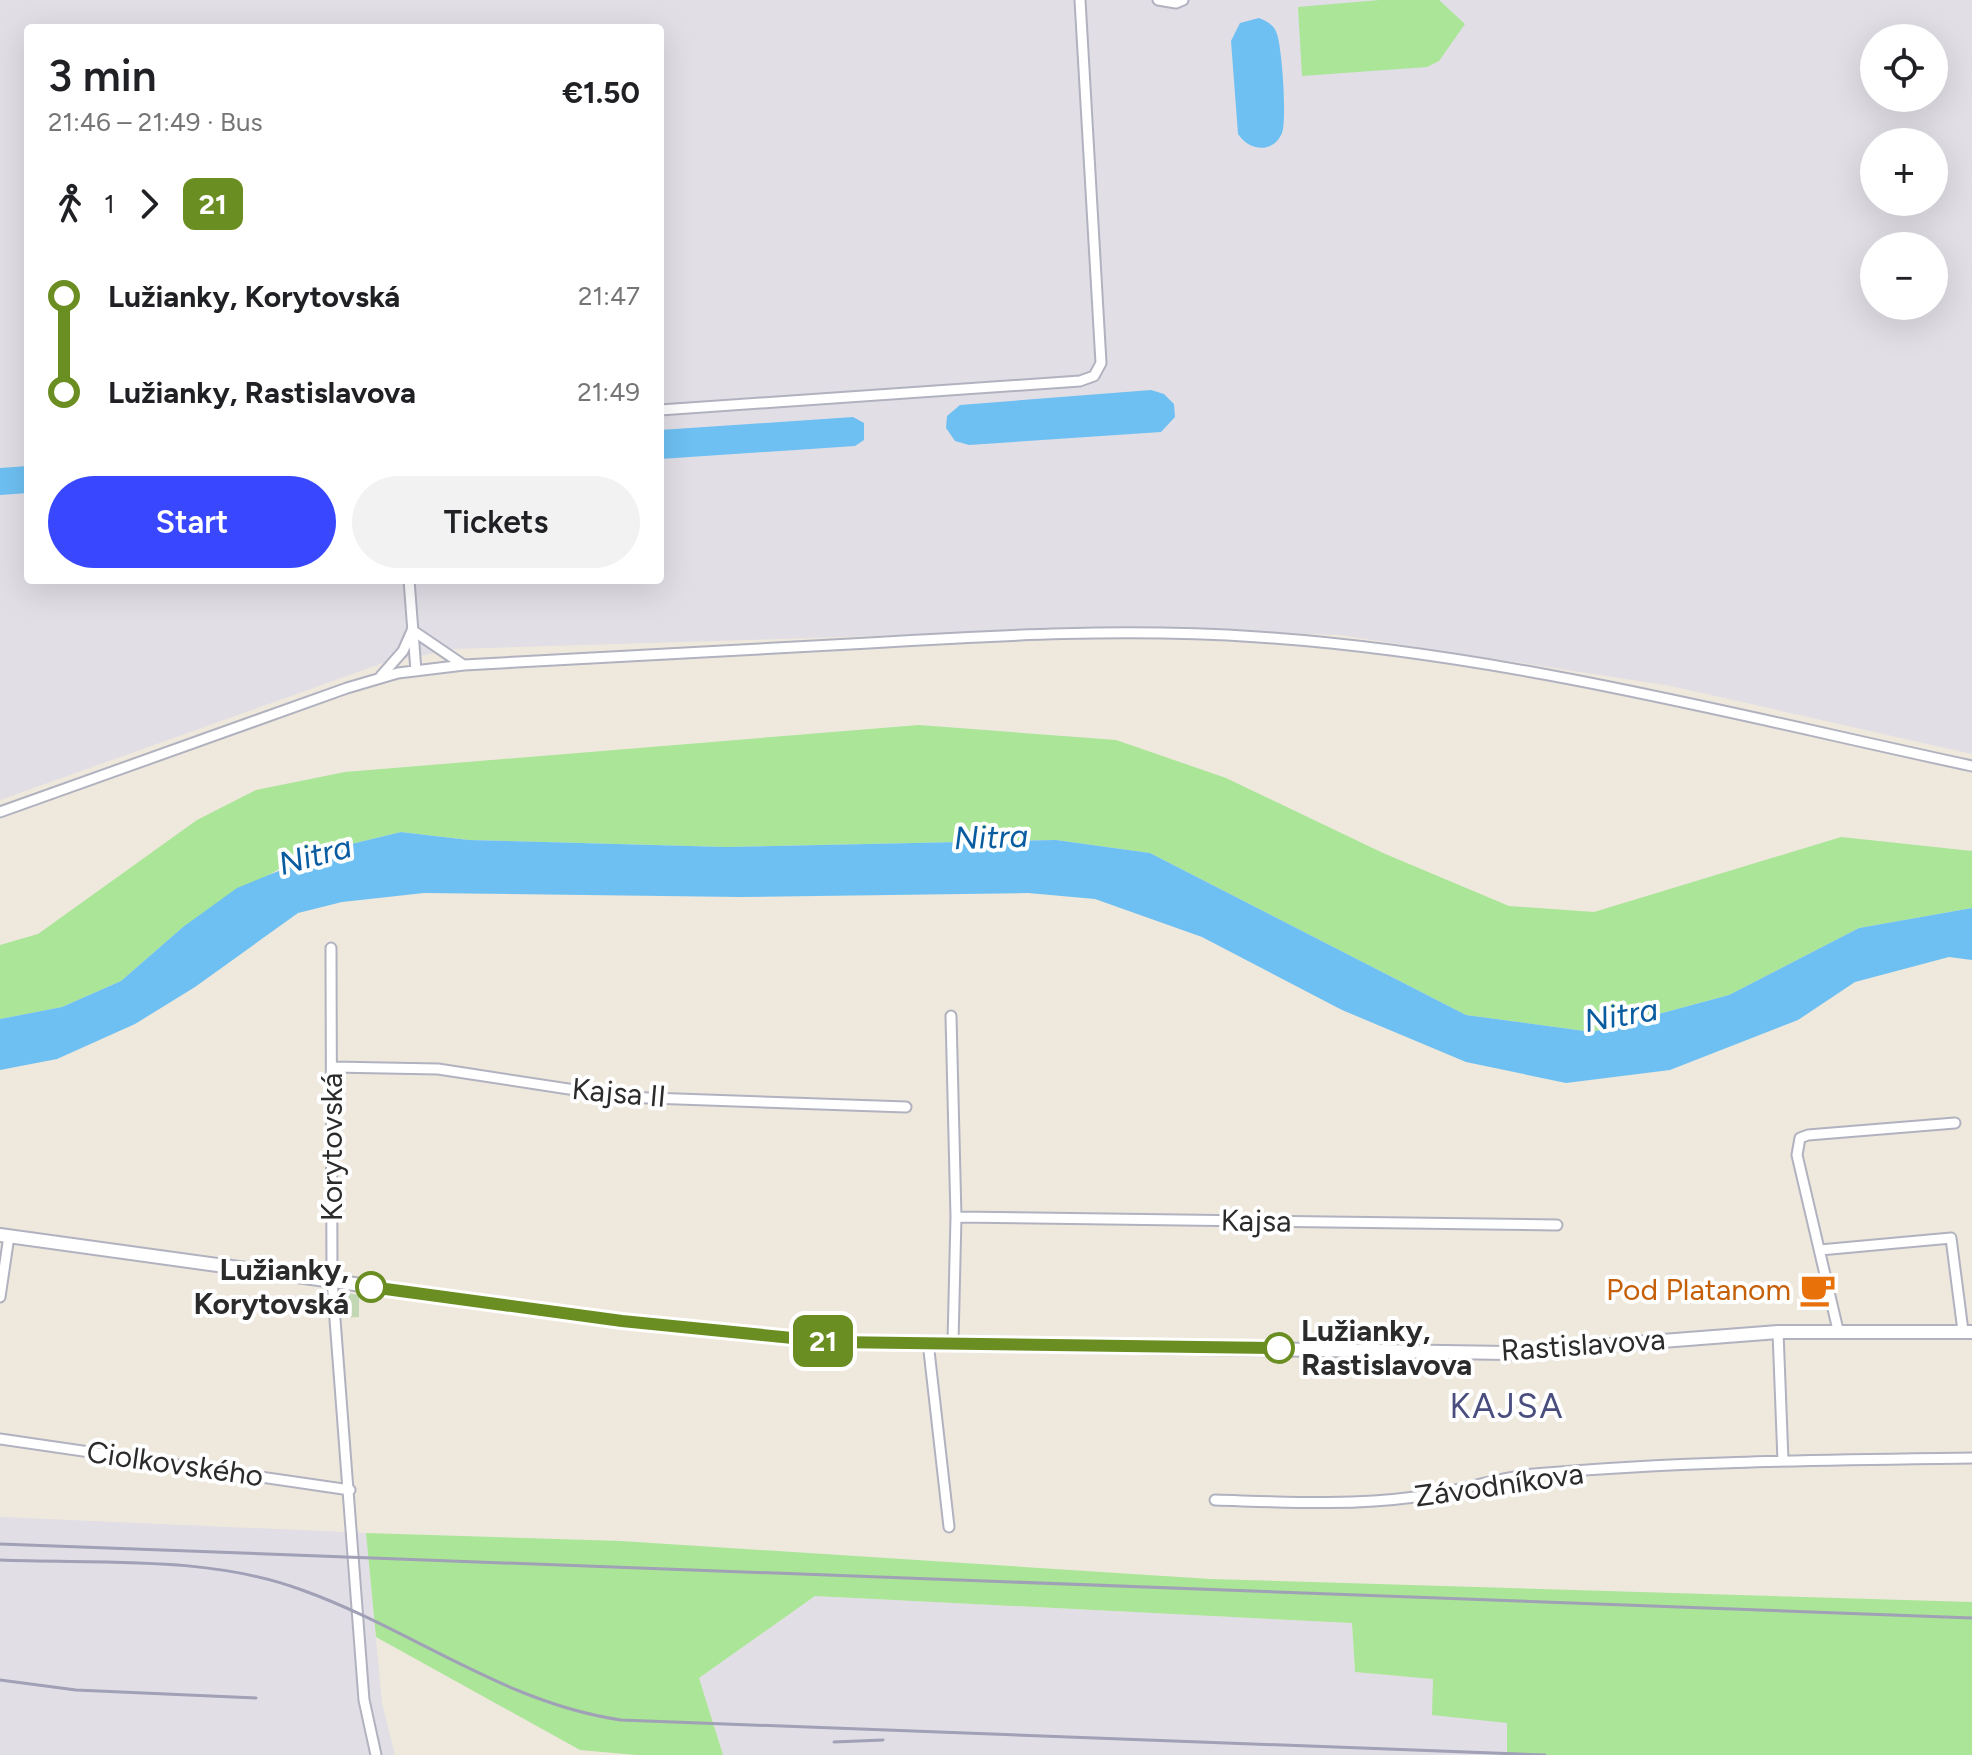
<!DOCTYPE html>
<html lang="en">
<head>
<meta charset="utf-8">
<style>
  body { margin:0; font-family:Figtree,sans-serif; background:#f2f2f2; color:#202124; height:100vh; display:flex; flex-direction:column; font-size:30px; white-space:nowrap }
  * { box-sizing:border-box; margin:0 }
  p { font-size:26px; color:#757577 }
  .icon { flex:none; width:44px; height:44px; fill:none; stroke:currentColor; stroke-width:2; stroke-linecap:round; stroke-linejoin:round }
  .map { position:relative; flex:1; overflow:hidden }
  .panel { position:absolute; left:24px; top:24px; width:640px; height:560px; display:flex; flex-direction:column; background:#fff; border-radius:8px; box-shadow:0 8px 32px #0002 }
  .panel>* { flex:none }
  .badge { padding:0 16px; border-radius:12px; font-size:28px; line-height:52px }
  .tools { position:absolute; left:1860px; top:24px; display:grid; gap:16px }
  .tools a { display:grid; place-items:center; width:88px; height:88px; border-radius:50%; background:#fff; box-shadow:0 8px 32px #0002; font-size:40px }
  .map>.badge { position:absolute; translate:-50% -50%; box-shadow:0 0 0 4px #fff }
  .legs { display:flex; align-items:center; gap:12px; height:88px; padding:0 24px; font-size:26px }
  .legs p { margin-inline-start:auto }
  .head { display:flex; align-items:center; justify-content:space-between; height:136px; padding:0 24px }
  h1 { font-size:44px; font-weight:600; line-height:60px }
  .cta { display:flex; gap:16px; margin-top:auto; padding:16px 24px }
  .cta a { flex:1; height:92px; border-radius:48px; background:#3948ff; color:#fff; font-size:32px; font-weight:600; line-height:92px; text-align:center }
  .cta a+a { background:#f2f2f2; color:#202124 }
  ul { padding:0 24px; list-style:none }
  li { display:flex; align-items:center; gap:28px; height:96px; font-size:30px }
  li i { display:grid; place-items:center; width:12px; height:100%; margin:0 10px; background:currentColor }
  li i::after { content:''; width:20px; height:20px; margin:-10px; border:6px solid; border-radius:50%; background:#fff }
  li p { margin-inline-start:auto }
  li:first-child i { background:linear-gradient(#0000 50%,currentColor 0) }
  li:last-child i { background:linear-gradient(currentColor 50%,#0000 0) }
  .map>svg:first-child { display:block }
  .industrial { fill:#e1dee6; fill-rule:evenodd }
  .green { fill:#aae598 }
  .cemetery { fill:#c2d8b4 }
  .water { fill:#6ec0f2 }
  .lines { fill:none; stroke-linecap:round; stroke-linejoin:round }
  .street-casing { stroke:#b1b2bf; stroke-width:13 }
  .secondary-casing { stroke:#b1b2bf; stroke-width:16 }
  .street { stroke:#fff; stroke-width:9 }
  .secondary { stroke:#fff; stroke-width:12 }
  .rail { stroke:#a0a0b6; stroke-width:3 }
  .line-1-casing { stroke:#fff; stroke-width:18 }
  .line-1 { stroke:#6b8e23; stroke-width:12 }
  .stop-1-dot { fill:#fff; stroke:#6b8e23; stroke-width:4 }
  .labels { text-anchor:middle; stroke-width:8; stroke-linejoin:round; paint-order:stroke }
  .street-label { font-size:30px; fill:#2b2b2b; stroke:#fff }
  .stop-label { font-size:30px; font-weight:bold; fill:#2b2b2b; stroke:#fff; text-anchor:end }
  .food-label { font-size:30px; fill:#c56008; stroke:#fff; text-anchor:end }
  .water-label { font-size:32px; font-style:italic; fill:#0a5ca1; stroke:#fff }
  .quarter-label { font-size:34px; letter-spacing:2px; fill:#4a4e7e; stroke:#fff }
</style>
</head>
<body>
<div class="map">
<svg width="1972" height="1755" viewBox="0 0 1972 1755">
  <rect width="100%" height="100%" fill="#eee8dd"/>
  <!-- industrial -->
  <path class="industrial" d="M 0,0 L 1972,0 L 1972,754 L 1671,686 L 1340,635 L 1135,628 L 455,649 L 383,663 L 0,800 ZM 28,28 L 660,28 L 660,580 L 28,580 ZM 1874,38 L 1934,38 L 1934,98 L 1874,98 ZM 1874,142 L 1934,142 L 1934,202 L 1874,202 ZM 1874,246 L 1934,246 L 1934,306 L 1874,306 Z
    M 0,1517 L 366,1533 L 382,1703 L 395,1755 L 0,1755 Z
    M 815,1596 L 1352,1623 L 1355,1672 L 1434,1679 L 1507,1723 L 1507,1755 L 723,1755 L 699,1678 Z"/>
  <!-- green -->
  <path class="green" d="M 1380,0 L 1439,0 L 1465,24 L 1439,61 L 1427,67 L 1302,76 L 1298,7 Z
    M 919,725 L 1116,740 L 1226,778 L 1383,853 L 1509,906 L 1594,912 L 1841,837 L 1972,851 L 1972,908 L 1859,928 L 1729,995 L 1592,1032 L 1466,1015 L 1150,853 L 1056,840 L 726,847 L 469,840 L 401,832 L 335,848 L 284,866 L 183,927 L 121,981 L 62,1007 L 0,1019 L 0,945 L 38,934 L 197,820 L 256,790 L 345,772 Z
    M 366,1533 L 621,1541 L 1210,1579 L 1972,1602 L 1972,1755 L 1507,1755 L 1507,1723 L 1432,1715 L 1433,1679 L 1355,1672 L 1352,1623 L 815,1596 L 699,1678 L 723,1755 L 637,1755 L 580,1750 L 376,1637 Z"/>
  <!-- cemetery -->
  <path class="cemetery" d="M 348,1293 L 359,1295 L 359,1317 L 339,1318 L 340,1301 Z"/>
  <!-- water -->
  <path class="water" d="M 1259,18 C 1267,21 1274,25 1277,34 C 1282,48 1287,119 1282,133 C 1273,154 1249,151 1238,134 L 1231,41 L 1240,23 Z
    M 1151,390 L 1164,394 L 1174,404 L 1175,417 L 1161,432 L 969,445 L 955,441 L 946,428 L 947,416 L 960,405 Z
    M 853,417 L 864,423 L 864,440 L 855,446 L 660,459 L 660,430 Z
    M 28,466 L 28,493 L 0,495 L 0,468 Z
    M 401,832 L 469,840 L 726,847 L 1056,840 L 1150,853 L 1466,1015 L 1592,1032 L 1729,995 L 1859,928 L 1972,908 L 1972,960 L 1949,957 L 1855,982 L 1798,1020 L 1670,1070 L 1566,1083 L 1466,1062 L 1342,1010 L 1202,937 L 1095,899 L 1028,893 L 740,897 L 424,893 L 342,902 L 298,913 L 195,987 L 135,1024 L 57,1059 L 0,1070 L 0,1019 L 62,1007 L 121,981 L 183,927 L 237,888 L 335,848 Z"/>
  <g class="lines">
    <defs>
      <path id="street" d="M 1158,0 L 1176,3 L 1183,0
        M 660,410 L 1080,381 L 1094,376 L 1101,363 L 1080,0
        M 409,580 L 416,671
        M 412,630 L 462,664
        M 381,676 L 403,651 L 411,633
        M 0,812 L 347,688 L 398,673 L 464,665 C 599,658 734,650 869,643 C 998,635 1129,628 1258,637 C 1501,653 1735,715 1972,766
        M 331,948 L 332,1280 L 364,1700 L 376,1755
        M 951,1016 L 956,1217 L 953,1342
        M 332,1067 L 438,1069 L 621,1097 L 906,1107
        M 956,1217 L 1557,1225
        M 1820,1250 L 1951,1238 L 1963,1331
        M 0,1297 L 9,1236
        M 1838,1330 L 1797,1155 L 1800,1138 L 1808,1135 L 1955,1123
        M 1778,1332 L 1783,1461
        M 928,1342 L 949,1527
        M 0,1439 L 350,1490
        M 1215,1500 C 1282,1502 1348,1506 1415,1497 C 1455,1493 1494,1478 1534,1474 C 1680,1461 1826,1460 1972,1458"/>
      <path id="secondary" d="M 0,1235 L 622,1321 L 833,1342 L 1507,1353 L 1778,1332 L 1972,1332"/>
    </defs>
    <!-- street casing -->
    <use href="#street" class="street-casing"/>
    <!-- secondary casing -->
    <use href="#secondary" class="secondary-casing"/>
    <!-- street -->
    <use href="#street" class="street"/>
    <!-- secondary -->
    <use href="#secondary" class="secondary"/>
    <!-- rail -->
    <path class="rail" d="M 0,1544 L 1972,1618
      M 0,1560 C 99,1564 208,1555 302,1590 C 411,1629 504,1703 621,1720 L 1545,1755
      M 0,1680 L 76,1690 L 256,1698
      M 834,1742 L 883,1740"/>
  </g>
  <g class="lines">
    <defs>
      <path id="line-1" d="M 371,1287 L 622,1321 L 833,1342 L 1279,1348"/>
    </defs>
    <!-- line-1 casing -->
    <use href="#line-1" class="line-1-casing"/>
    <!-- line-1 -->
    <use href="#line-1" class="line-1"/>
  </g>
  <!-- icons -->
  <defs>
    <symbol id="cafe-bare" viewBox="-9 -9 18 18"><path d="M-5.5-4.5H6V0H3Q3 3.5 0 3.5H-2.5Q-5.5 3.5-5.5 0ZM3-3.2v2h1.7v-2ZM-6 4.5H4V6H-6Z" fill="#e8710a" stroke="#fff" stroke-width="2.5" paint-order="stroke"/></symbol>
  </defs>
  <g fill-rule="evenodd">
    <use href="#cafe-bare" x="1792" y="1264" width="51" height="51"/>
  </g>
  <!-- markers -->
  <g class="stop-1-dot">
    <circle cx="371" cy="1287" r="14"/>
    <circle cx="1279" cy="1348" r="14"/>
  </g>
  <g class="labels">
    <!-- street labels -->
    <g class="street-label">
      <text transform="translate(619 1093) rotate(5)" y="10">Kajsa II</text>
      <text transform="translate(332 1147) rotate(-90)" y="10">Korytovská</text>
      <text transform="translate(1256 1221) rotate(1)" y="10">Kajsa</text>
      <text transform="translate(1583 1345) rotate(-4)" y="10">Rastislavova</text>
      <text transform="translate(175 1464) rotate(8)" y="10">Ciolkovského</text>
      <text transform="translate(1499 1485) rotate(-8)" y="10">Závodníkova</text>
    </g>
    <!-- stop labels -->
    <g class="stop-label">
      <text x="349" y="1280">Lužianky,<tspan x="349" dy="34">Korytovská</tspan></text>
      <text x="1301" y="1341" text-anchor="start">Lužianky,<tspan x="1301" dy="34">Rastislavova</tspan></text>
    </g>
    <!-- food labels -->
    <g class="food-label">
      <text x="1791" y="1300">Pod Platanom</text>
    </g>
    <!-- water labels -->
    <g class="water-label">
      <text transform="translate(991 837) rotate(-2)" y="11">Nitra</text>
      <text transform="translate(315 855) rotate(-15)" y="11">Nitra</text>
      <text transform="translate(1621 1015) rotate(-10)" y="11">Nitra</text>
    </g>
    <!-- quarter labels -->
    <g class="quarter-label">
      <text x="1507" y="1418">KAJSA</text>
    </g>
  </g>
</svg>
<div class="tools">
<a><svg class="icon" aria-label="locate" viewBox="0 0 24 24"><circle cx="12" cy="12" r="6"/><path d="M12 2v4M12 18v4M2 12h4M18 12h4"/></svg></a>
<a>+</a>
<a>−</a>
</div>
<b class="badge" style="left:823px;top:1341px;background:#6b8e23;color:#fff">21</b>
<section class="panel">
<div class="head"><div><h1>3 min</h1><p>21:46 – 21:49 · Bus</p></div><b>€1.50</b></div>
<div class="legs"><svg class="icon" aria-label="walk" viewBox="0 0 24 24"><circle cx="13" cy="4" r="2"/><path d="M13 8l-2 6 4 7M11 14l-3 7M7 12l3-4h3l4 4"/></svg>1<svg class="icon" aria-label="forward" viewBox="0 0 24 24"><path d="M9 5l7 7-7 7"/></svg><b class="badge" style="background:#6b8e23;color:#fff">21</b></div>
<ul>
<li><i style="color:#6b8e23"></i><b>Lužianky, Korytovská</b><p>21:47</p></li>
<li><i style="color:#6b8e23"></i><b>Lužianky, Rastislavova</b><p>21:49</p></li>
</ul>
<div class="cta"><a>Start</a><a>Tickets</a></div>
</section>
</div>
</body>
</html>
